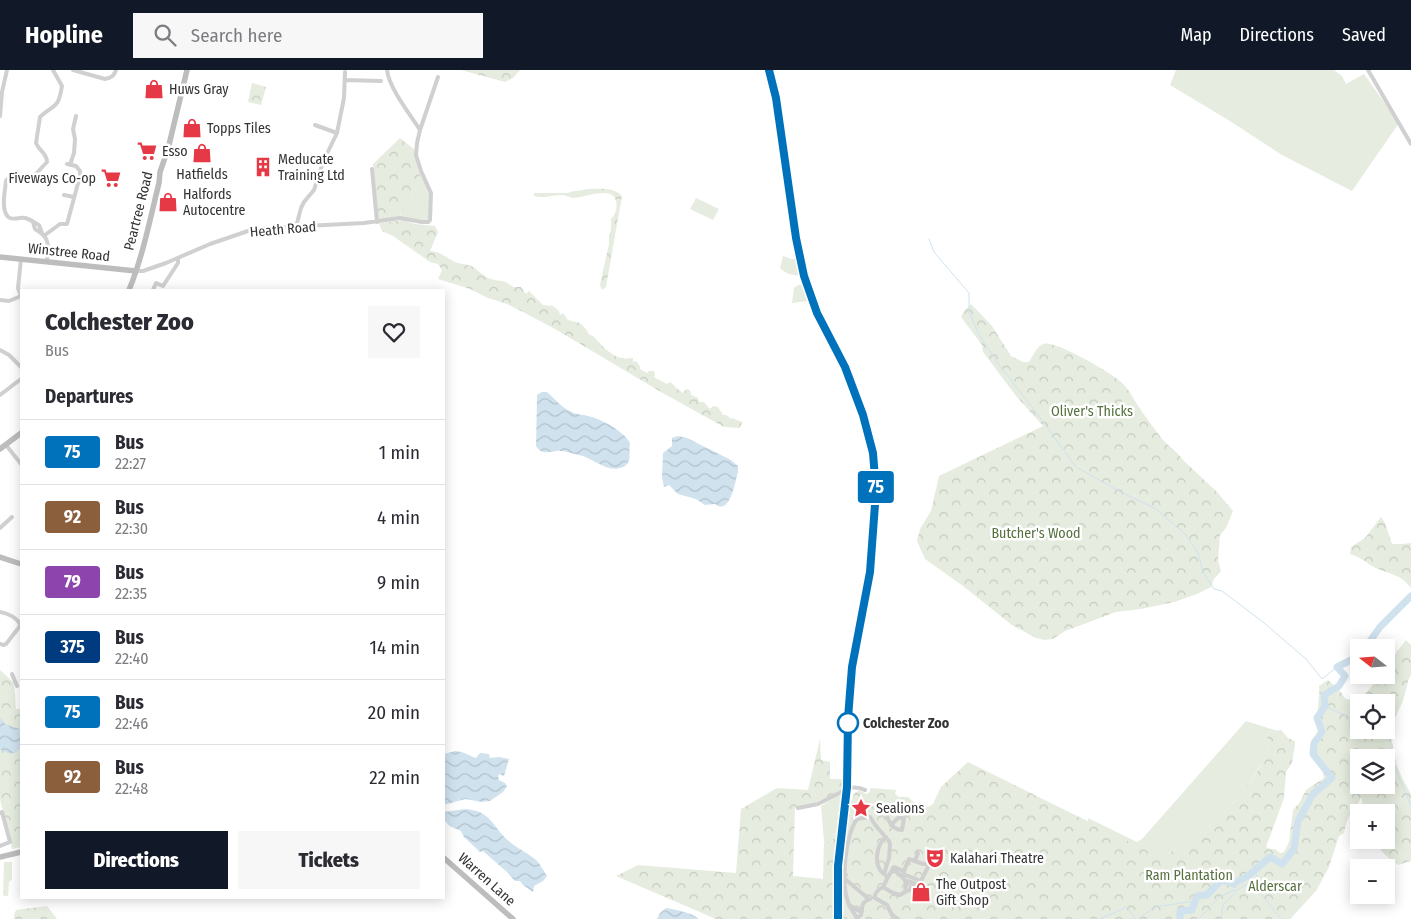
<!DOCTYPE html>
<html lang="en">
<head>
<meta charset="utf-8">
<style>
  body { margin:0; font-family:"Fira Sans Condensed",sans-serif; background:#f7f7f7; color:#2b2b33; height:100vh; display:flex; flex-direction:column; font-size:19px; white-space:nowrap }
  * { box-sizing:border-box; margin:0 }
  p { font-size:16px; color:#7c7c81 }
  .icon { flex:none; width:28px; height:28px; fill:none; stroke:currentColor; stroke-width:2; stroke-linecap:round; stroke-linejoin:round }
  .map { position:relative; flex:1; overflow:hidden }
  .details { position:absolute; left:20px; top:219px; width:425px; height:610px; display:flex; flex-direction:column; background:#fff; border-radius:0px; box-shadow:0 2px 12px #0003 }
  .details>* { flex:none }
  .badge { padding:0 10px; border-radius:4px; font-size:18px; line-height:32px }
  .needle { width:32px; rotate:287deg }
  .fabs { position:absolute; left:1350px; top:569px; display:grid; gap:10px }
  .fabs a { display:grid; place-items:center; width:45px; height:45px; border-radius:0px; background:#fff; box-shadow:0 2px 12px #0003; font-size:25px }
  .map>.badge { position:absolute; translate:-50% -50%; box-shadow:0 0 0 2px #fff }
  h2 { padding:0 25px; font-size:19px; line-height:45px }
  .round { display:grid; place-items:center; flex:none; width:52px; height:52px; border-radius:0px; background:#f7f7f7 }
  .headline { display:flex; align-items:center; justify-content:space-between; height:85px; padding:0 25px }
  h1 { font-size:24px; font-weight:800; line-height:38px }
  .button { display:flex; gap:10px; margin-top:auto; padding:10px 25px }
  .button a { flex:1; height:58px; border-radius:0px; background:#111827; color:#fff; font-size:20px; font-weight:800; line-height:58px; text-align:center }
  .button a+a { background:#f7f7f7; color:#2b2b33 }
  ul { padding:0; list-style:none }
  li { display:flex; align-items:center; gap:15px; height:65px; padding:0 25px; border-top:1px solid #e1e1e2 }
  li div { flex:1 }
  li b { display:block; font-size:19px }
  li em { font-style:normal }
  li .badge { min-width:55px; font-weight:700; text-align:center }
  header { display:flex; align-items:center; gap:30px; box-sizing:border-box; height:70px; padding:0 25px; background:#111827; color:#fff }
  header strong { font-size:24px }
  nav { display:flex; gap:28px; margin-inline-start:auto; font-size:18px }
  .search { width:350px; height:45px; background:#f7f7f7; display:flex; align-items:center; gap:12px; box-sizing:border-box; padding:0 18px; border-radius:0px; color:#7c7c81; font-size:19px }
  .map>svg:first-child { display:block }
  .green { fill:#e6ecdf }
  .forest { fill:url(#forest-crowns); fill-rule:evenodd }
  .water { fill:url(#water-waves) }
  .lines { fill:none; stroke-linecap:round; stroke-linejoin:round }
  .stream { stroke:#cfe2ee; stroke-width:1 }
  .river { stroke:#cfe2ee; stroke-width:7 }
  .street { stroke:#d0d0d0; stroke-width:4 }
  .secondary { stroke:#bdbdbd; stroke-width:5.5 }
  .line-casing { stroke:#fff; stroke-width:11 }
  .line { stroke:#0072bc; stroke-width:8 }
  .stop-dot { fill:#fff; stroke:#0072bc; stroke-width:2.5 }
  .labels { text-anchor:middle; stroke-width:5; stroke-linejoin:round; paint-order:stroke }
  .poi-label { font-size:14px; fill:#333; stroke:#fff; text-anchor:start }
  .street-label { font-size:14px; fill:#333; stroke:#fff }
  .park-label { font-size:14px; fill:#56703f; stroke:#fff }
  .stop-label { font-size:14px; font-weight:bold; fill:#333; stroke:#fff; text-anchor:start }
</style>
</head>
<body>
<header>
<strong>Hopline</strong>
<div class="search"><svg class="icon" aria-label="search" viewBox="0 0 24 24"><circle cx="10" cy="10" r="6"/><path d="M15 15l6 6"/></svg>Search here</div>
<nav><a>Map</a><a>Directions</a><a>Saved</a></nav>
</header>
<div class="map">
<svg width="1411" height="849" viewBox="0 0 1411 849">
  <defs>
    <pattern id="forest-crowns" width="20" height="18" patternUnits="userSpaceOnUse" patternTransform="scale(1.25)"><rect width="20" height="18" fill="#e6ecdf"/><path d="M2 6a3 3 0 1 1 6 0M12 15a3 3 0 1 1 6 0" fill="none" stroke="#c6cbc0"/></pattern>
    <pattern id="water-waves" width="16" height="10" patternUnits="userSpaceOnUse" patternTransform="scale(1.25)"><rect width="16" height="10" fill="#cfe2ee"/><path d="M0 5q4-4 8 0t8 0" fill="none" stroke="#b2c2cd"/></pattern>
  </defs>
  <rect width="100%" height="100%" fill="#fff"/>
  <!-- green -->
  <path class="green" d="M 1176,0 L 1334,0 L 1342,6 L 1346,14 L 1364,4 L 1399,53 L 1352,121 L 1282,85 L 1230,51 L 1170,15 Z
    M 423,107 L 431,123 L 430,142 L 428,152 L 400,148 L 401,142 L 407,136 L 414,120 Z
    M 696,128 L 719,139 L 713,150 L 690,139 Z
    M 783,186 L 791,189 L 799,189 L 802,205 C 793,206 786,204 780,198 Z
    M 798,215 L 802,215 L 808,231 L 792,233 L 794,218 Z
    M 1246,651 L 1278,661 L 1268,662 L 1267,669 L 1269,677 L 1260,696 L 1243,723 L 1208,758 L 1192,768 L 1180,777 L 1169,783 L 1160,794 L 1088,756 L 1088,748 L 1137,772 L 1142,769 Z
    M 841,723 C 845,739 838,759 831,773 L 824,771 L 821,736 Z
    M 4,792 L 12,792 L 12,810 L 9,812 L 8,826 L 4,826 L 3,824 Z"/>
  <!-- forest -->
  <path class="forest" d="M 461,0 L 520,0 L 513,8 L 505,12 Z
    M 252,13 L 266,17 L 261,35 L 248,32 Z
    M 400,68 L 415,80 L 418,99 L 422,109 L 414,120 L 407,136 L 401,142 L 400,147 L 378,150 L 373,94 Z
    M 588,119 C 599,119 614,117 622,126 L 606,217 L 602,220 L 600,215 L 609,174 L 609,167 L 611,160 L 611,149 C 615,145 618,137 616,131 C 613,115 583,128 573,128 C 569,127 566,125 562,125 C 552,125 543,129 534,126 L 534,123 L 568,123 C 574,120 582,121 588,119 Z
    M 404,150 L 415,154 L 435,156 L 438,162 L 430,181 C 439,181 447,188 455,192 C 460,194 466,194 471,196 C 478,199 483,207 491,209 C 503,213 502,208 513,217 L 521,217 L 526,224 L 529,221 L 543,235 L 553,236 L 559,241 L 560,245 L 563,243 L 568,250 L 580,253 L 586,259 L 590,266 L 592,265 C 600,273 609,285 621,288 C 624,289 629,288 633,288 L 633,292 L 636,291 L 640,296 L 640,299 L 647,303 L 649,301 L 654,301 L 655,305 L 654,307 L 667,314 L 670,312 L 679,320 L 683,323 L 686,319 L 690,320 L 691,325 L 698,328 L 699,332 L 704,332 L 710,339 L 713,336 L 718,337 L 723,345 L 726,345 L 729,347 L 730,349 L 732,348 L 742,352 L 740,358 L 724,357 L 661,322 L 555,259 L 525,243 L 507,234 L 488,228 L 470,219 L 438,209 L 442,200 L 438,194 L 430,192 L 393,166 L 382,161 L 379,153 Z
    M 971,234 L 992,256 L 1011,286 L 1023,292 L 1029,292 C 1033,286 1036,277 1043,274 C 1053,269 1112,303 1121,312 C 1129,319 1133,328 1139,337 C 1145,346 1152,356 1159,365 C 1166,375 1176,380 1183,390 L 1217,422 L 1233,441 L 1226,458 L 1220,465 L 1218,490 L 1221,501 L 1214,509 L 1211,517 L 1197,524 L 1174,532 L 1141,539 L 1116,542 L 1065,561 L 1053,569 L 1045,570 L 1036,568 L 1012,555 L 963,516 L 925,489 L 917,471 L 920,459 L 931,441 L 939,406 L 1043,356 L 1016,326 L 983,282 L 982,275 L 961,247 L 964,241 Z
    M 1381,447 L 1385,453 L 1392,474 L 1403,474 L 1411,473 L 1411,518 C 1400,503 1387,504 1372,496 C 1365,491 1359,487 1350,484 L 1351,477 L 1365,468 Z
    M 1406,570 L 1411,575 L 1411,605 L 1409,608 L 1403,631 L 1392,654 L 1390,661 L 1396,693 L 1402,708 L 1411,724 L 1411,791 L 1398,795 C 1388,788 1380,781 1374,770 L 1386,770 L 1386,742 L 1365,742 L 1361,727 C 1359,733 1355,737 1352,742 C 1347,748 1346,755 1344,763 L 1339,766 L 1329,797 L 1316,821 L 1290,849 L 842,849 C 841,808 837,763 854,724 C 858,719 861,721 866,724 L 870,722 L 870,718 L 896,720 L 895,724 L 899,727 L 908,727 L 915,733 L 928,737 L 933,734 L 941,717 L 968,692 L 1164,789 L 1169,783 L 1180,777 L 1192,768 L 1208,758 L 1234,732 L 1248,715 L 1260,697 L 1265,683 L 1269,678 L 1267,669 L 1268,662 L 1281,660 L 1288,668 L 1295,671 L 1295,674 L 1292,693 L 1286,702 L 1284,728 L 1266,777 L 1270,779 L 1275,779 L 1280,783 L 1284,782 L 1289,772 L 1293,740 L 1300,732 L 1306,720 L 1324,708 C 1323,697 1313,690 1312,679 C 1312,673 1317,666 1318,660 C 1320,653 1318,647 1318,640 C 1318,631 1320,626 1319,616 L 1328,610 L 1340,621 L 1346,629 C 1364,633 1370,618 1379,605 L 1386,605 L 1386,596 ZM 1359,632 L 1386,632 L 1386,660 L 1359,660 ZM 1359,688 L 1386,688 L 1386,715 L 1359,715 Z
    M 0,600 L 14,613 L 16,639 L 21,639 L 21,777 L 12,779 L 11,774 L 0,729 Z
    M 820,669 L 821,690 L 830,692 L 830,709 L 845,709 L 844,719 L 817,732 L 795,738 L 793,806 L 823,809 L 824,771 L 831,773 L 838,759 L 834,795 L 833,849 L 716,849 L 616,806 L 638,795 L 736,803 L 741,739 L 777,718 L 808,720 Z
    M 47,836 L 57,849 L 14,849 L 14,845 L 16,840 Z"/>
  <!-- water -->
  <path class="water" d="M 542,322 L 547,322 C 555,329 562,338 572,342 C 576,345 583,344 588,346 C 601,349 624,361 630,373 C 628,382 633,393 623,397 C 607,404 594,388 579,385 C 573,384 563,380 556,381 C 547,382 542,385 536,376 L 537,328 L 537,325 Z
    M 678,366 L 687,368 L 731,390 L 738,396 L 738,402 C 735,412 730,446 715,434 L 705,435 L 696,429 L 678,424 L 669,415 L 664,417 L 662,407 L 663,383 L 672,376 L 672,368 Z
    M 0,647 L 6,655 L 21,659 L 21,678 C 15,685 7,685 0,679 Z
    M 455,681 C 465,682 467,685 476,688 L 480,683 L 489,684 L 490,688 L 499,687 L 509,689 L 504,706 L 499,704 L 498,706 L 499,710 L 505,713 L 507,716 L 503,722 L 490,731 L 482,732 L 465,729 L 444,735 L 444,684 Z
    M 465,739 C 493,741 492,758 510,772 C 518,779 528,783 536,790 C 541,795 543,800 547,806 L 543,811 L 534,816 L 533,822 L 523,815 L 520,811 L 515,811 L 507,802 L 483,781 L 480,782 L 464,767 L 461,761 L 450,756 L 444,750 L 444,742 Z
    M 666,838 C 677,840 690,842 699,849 L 657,849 L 660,843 Z"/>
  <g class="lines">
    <!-- stream -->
    <path class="stream" d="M 929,169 L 934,182 L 969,223 L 969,242 L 979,265 L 1000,296 L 1038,345 L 1076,397 L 1119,421 L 1156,439 L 1186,465 L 1198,483 L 1203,502 L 1214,519 L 1222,521 L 1263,552 L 1306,589 L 1322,609 L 1337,597
      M 1325,636 L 1350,648 L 1350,656 L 1361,666 L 1373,660
      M 1378,660 L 1393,676 L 1388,680 L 1411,736
      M 1257,798 L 1255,816 L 1281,849
      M 1100,849 L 1127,837 L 1136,849
      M 1138,849 L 1155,837 L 1195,831
      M 1199,849 L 1219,827 L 1235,820
      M 1221,849 L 1223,835 L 1237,820 L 1248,814 L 1249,805"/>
    <!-- river -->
    <path class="river" d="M 1365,578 L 1380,557 L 1411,526
      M 1180,849 L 1180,841 L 1192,840 L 1197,826 L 1207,825 L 1221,810 L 1233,814 L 1249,805 L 1270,787 L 1282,794 L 1294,779 L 1298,751 L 1313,724 L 1332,708 L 1313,684 L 1314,673 L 1322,662 L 1317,648 L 1325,636 L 1324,625 L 1339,616 L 1345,606 L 1337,597 L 1359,586"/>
    <!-- street -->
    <path class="street" d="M 73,0 L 105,9 C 111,8 114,6 116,0
      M 1368,0 L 1411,74
      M 345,10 L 381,11
      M 0,46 L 2,22 L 7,0
      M 315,55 L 337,63
      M 420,60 L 438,7
      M 70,95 L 74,83 L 75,69 L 73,59 L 76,46
      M 372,99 L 377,152
      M 64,125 L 74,127
      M 33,152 L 35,159 C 51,168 48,175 47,192
      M 296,157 L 301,138 L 304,132 L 314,120 L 323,92 L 337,63 L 344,28 L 345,2
      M 42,163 L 39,155 C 35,153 30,149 25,148 C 20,147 15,150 10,148 C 0,143 5,121 6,111 C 14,100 23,106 34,106 L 47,92 C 47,83 39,81 36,73 L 40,47 C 55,33 58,40 62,16 L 53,0
      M 45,165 L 60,154 L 67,154 L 80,106 L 80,101 L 76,96 L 67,94
      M 21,189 L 18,218 L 21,226
      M 136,201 L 143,201 L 166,193 L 210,174 L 248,161 L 267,158 L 364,153 L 400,148 L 422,152 L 428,152 L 430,150 L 431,123 L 421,101 L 416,85 L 417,73 L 420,60 C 410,44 389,18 387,0
      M 153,220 L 156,213 L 163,216 L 178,193 L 178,188
      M 0,230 L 9,231 L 21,226
      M 0,280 L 9,285 L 21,297
      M 0,325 L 21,309
      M 6,375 L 21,394
      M 0,458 L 12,447
      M 0,542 C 7,543 19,548 20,556 L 6,574 L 4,575 L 0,574
      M 12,604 L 17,616
      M 847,717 L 859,718 L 865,720
      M 798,738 L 818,734 L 843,721 L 847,721
      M 0,743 L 2,742 L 10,772 L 0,776
      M 887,747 C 891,755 893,759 902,760 L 904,748 L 898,748 L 891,755
      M 915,791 L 918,783
      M 904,801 L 909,789 L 923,794 L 930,793 L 921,811
      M 884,804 C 873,796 876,775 886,767
      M 888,807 L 894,797 L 904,801 L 903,804 L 921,811 L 919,815 L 908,811 L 906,815 L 905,810 L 893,798
      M 845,809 L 869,829
      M 905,822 L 910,820 L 912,816 L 917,816
      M 849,835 L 859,841 L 862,841
      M 857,848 L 861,845 C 863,836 860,833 870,829
      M 857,849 C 855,843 850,839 848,832 C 841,813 845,766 857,749 L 870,747 L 876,756 L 889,771 L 890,775 L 889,788 L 884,804 L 888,807 L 883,817
      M 898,849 L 892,845 L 887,835 L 875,828 C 874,824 878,819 883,817 L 893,823 L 900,825 L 905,822 L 906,815"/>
    <!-- secondary -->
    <path class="secondary" d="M 768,0 L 776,28 L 796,168 L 804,206 L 817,243 L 845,297 L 863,345 L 873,383 L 876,421 L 870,502 L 852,597 L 848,648 L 847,717 L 838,796 L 838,849
      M 0,187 L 136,201
      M 129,220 C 143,186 150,149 159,113 L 160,102 L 168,79 L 187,0
      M 0,379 L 21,363
      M 0,487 L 21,494
      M 0,787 L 21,782
      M 444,788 L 513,849"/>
  </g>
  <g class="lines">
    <defs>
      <path id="line" d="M 769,0 L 776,28 L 796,168 L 804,206 L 817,243 L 845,297 L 863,345 L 873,383 L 876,421 L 870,502 L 852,597 L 848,648 L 847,717 L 838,796 L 838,849"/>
    </defs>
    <!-- line casing -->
    <use href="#line" class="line-casing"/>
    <!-- line -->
    <use href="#line" class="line"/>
  </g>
  <!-- icons -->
  <defs>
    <symbol id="shop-bare" viewBox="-9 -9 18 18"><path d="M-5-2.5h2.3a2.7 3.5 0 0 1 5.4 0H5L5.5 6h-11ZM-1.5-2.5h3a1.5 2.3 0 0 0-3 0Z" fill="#e63946" stroke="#fff" stroke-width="2.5" paint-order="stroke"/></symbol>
    <symbol id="supermarket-bare" viewBox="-9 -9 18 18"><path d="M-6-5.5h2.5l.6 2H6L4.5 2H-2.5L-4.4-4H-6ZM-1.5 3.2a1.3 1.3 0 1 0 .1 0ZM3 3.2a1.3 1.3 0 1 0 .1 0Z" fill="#e63946" stroke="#fff" stroke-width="2.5" paint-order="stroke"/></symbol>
    <symbol id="building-bare" viewBox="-9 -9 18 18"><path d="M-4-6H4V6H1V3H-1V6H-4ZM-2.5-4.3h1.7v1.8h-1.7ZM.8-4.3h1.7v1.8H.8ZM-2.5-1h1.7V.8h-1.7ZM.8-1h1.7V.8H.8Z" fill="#e63946" stroke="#fff" stroke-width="2.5" paint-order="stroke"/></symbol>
    <symbol id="sight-bare" viewBox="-9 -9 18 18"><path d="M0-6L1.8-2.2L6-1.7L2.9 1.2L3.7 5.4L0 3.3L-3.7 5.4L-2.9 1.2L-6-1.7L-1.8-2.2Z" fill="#e63946" stroke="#fff" stroke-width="2.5" paint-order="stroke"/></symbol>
    <symbol id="theatre-bare" viewBox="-9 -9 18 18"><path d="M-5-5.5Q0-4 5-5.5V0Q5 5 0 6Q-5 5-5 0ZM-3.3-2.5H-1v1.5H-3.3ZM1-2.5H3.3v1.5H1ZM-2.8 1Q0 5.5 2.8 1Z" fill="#e63946" stroke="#fff" stroke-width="2.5" paint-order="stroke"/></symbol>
  </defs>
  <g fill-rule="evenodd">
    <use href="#shop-bare" x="140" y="5" width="28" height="28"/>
    <use href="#shop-bare" x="178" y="44" width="28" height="28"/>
    <use href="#supermarket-bare" x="133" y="67" width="28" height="28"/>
    <use href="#shop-bare" x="188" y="69" width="28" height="28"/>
    <use href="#building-bare" x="249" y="83" width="28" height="28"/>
    <use href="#supermarket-bare" x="97" y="94" width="28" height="28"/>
    <use href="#shop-bare" x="154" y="118" width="28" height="28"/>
    <use href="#sight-bare" x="847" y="724" width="28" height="28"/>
    <use href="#theatre-bare" x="921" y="774" width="28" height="28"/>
    <use href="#shop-bare" x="907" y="808" width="28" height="28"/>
  </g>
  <!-- markers -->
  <circle class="stop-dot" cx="848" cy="653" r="10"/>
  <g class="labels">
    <!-- poi labels -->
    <g class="poi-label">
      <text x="169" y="24">Huws Gray</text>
      <text x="207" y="63">Topps Tiles</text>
      <text x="162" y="86">Esso</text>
      <text x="278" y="94">Meducate<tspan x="278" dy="16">Training Ltd</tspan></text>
      <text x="202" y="109" text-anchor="middle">Hatfields</text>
      <text x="96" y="113" text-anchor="end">Fiveways Co-op</text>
      <text x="183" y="129">Halfords<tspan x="183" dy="16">Autocentre</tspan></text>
      <text x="876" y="743">Sealions</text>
      <text x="950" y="793">Kalahari Theatre</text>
      <text x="936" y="819">The Outpost<tspan x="936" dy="16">Gift Shop</tspan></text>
    </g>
    <!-- street labels -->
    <g class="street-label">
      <text transform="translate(138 141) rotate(-76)" y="5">Peartree Road</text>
      <text transform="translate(283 159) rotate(-5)" y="5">Heath Road</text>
      <text transform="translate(69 182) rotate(6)" y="5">Winstree Road</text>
      <text transform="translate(487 809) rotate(42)" y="5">Warren Lane</text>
    </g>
    <!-- park labels -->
    <g class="park-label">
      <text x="1092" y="346">Oliver's Thicks</text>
      <text x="1036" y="468">Butcher's Wood</text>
      <text x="1189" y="810">Ram Plantation</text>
      <text x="1275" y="821">Alderscar</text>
    </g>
    <!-- stop labels -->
    <g class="stop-label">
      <text x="863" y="658">Colchester Zoo</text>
    </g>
  </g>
</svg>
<div class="fabs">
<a><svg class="needle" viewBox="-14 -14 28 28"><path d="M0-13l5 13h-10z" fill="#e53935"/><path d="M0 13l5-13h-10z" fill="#7c7c81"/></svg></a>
<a><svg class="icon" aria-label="locate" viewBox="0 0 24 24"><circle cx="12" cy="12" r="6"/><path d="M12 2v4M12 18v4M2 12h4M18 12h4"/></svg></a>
<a><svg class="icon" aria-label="layers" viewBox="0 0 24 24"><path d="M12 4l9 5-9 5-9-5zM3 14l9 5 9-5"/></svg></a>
<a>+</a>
<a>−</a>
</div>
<b class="badge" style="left:876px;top:417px;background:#0072bc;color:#fff">75</b>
<section class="details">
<div class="headline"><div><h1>Colchester Zoo</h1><p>Bus</p></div><a class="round"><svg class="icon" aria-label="heart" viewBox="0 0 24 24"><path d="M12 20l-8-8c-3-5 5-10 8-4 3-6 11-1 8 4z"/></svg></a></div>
<h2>Departures</h2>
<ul>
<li><span class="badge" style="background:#0072bc;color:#fff">75</span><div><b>Bus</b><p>22:27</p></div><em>1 min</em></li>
<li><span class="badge" style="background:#8b5e3c;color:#fff">92</span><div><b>Bus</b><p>22:30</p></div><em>4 min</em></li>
<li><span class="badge" style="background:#8e44ad;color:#fff">79</span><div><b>Bus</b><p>22:35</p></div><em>9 min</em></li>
<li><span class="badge" style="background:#003b80;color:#fff">375</span><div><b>Bus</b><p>22:40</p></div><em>14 min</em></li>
<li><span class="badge" style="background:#0072bc;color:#fff">75</span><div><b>Bus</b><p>22:46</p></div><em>20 min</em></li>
<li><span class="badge" style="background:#8b5e3c;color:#fff">92</span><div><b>Bus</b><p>22:48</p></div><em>22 min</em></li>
</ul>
<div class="button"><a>Directions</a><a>Tickets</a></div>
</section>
</div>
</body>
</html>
